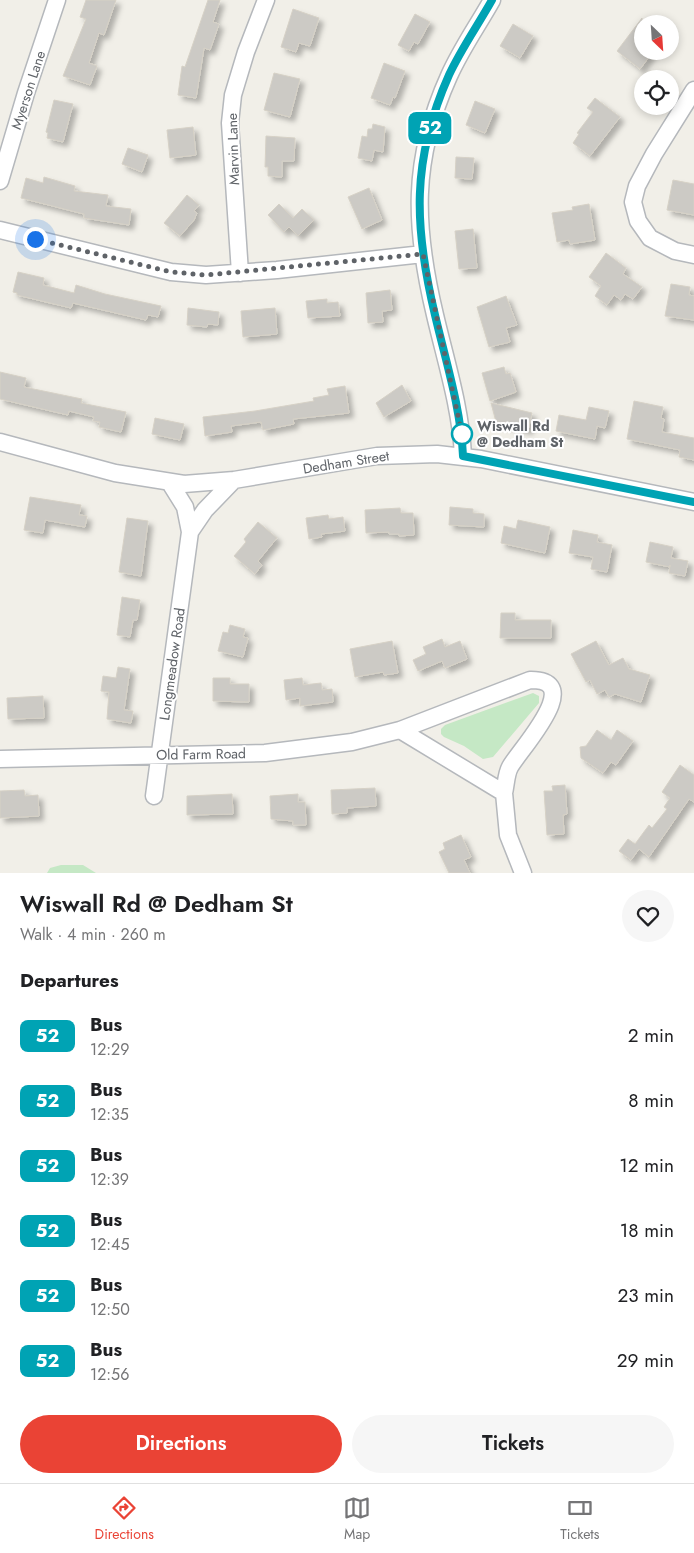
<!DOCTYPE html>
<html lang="en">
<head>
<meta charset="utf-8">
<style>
  body { margin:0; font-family:Jost,sans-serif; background:#f6f6f6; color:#202124; height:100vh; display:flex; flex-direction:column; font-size:19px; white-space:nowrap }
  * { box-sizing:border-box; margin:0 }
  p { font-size:16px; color:#757577 }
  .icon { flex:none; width:28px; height:28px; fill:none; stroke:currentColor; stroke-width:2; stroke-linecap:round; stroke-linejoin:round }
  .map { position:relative; height:873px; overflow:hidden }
  .drawer { display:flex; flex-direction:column; background:#fff; flex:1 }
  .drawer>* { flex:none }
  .badge { padding:0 10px; border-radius:8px; font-size:18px; line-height:32px }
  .needle { width:32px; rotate:155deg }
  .buttons { position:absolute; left:634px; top:15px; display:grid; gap:10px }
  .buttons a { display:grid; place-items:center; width:45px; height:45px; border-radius:50%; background:#fff; box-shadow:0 2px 8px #0003; font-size:25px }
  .you { position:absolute; width:25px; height:25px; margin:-12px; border:4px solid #fff; border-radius:50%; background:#1a73e8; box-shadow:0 0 0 8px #1a73e833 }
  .map>.badge { position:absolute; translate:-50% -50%; box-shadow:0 0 0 2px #fff }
  h2 { padding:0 20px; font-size:19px; line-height:45px }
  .round { display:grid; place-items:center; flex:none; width:52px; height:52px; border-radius:26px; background:#f6f6f6 }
  .summary { display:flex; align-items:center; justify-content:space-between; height:85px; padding:0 20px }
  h1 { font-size:24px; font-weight:600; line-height:38px }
  .primary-button { display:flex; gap:10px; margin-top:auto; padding:10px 20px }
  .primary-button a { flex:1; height:58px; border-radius:30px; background:#ea4335; color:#fff; font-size:20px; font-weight:600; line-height:58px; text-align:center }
  .primary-button a+a { background:#f6f6f6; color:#202124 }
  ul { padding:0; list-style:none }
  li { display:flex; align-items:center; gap:15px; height:65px; padding:0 20px }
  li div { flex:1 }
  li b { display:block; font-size:19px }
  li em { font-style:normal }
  li .badge { min-width:55px; font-weight:700; text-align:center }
  .tab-bar { display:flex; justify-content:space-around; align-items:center; height:70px; border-top:1px solid #e0e0e0; background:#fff; font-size:14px; color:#757577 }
  .tab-bar a { display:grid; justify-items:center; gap:2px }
  .tab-bar .selected { color:#ea4335 }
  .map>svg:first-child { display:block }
  .green { fill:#c5e8c5 }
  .building { fill:#cccac5; stroke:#d6d1c6; filter:url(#shadow) }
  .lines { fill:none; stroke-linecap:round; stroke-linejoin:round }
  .minor-casing { stroke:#b5b8bc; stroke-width:19 }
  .minor { stroke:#fff; stroke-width:16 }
  .line-casing { stroke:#fff; stroke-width:11 }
  .line { stroke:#00a3b4; stroke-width:8 }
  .walk { stroke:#5f6368; stroke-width:5; stroke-dasharray:0 9 }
  .stop-dot { fill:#fff; stroke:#00a3b4; stroke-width:2.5 }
  .labels { text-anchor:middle; stroke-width:4; stroke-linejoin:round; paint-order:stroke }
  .street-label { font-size:14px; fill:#5f6368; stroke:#fff }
  .stop-label { font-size:14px; font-weight:bold; fill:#5f6368; stroke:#fff; text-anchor:start }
</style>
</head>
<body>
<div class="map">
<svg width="694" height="873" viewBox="0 0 694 873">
  <defs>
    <filter id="shadow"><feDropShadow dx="4.5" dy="4.5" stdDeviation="2.5" flood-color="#0004"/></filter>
  </defs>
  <rect width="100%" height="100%" fill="#f1efe8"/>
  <!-- green -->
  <path class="green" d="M 533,693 L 539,696 L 539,703 L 493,757 L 483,759 L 464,746 L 444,737 L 441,734 L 441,729 L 445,725 Z
    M 61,865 L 83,865 L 96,873 L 47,873 L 50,868 Z"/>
  <!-- building -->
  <path class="building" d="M 86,0 L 116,0 L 104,35 L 99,33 L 89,63 L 97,66 L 90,85 L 63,76 L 86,19 L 80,17 Z
    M 208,0 L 220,0 L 213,22 L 219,24 L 210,50 L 204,48 L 196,98 L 178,95 L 182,66 L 185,67 Z
    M 293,9 L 319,18 L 310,46 L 299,43 L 296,52 L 281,47 Z
    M 415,14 L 430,22 L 418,44 L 414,42 L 409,51 L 398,45 Z
    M 642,18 L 642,51 L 652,53 L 640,69 L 617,51 Z
    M 513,24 L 533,36 L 520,58 L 500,46 Z
    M 384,63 L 405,71 L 395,98 L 393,97 L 390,105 L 371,98 Z
    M 274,73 L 300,79 L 290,117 L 264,110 Z
    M 595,98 L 620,117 L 590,156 L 573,143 L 579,134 L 577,133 L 593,112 L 587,108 Z
    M 54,100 L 73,104 L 63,142 L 47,138 L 48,133 L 46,132 Z
    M 475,101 L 495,109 L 485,133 L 466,125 Z
    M 373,124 L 385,127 L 383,152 L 374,150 L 372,161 L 358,158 L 362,136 L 367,137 L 368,129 L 372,129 Z
    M 193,127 L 196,155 L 170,158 L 167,130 Z
    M 266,136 L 295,138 L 294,161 L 282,161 L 282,177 L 268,176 L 268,167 L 265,167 Z
    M 128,148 L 148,155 L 142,172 L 122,164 Z
    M 456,157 L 474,158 L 472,179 L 455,178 Z
    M 44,177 L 75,186 L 74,191 L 108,195 L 106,206 L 131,209 L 129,225 L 84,218 L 84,214 L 21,198 L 26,178 L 43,183 Z
    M 673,180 L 694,184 L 694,215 L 667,210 Z
    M 369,188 L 382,220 L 362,229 L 348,197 Z
    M 187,195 L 199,205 L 194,211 L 197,213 L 194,220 L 180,236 L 164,223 Z
    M 279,204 L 293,218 L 302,209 L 314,220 L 298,236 L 289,227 L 284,232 L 268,215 Z
    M 589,204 L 595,240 L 570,244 L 569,240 L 557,242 L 552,213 L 573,210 L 572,207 Z
    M 473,229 L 477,268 L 459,269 L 455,231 Z
    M 606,253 L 626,268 L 623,274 L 642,287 L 633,299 L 625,294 L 621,300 L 614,295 L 607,305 L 595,296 L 601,286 L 589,277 Z
    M 18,272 L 44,278 L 43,285 L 74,293 L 76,285 L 105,294 L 161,306 L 158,317 L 148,315 L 146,320 L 73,303 L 71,308 L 17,295 L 17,293 L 13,292 Z
    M 671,284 L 690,287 L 689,295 L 694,296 L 694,320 L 665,316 Z
    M 390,290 L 392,310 L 382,311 L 383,322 L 368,323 L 366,293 Z
    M 506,296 L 517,325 L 506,328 L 510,342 L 489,347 L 477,307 Z
    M 327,299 L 327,303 L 338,302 L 340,316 L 308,318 L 306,301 Z
    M 188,308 L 219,312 L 218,325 L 208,324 L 207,327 L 187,325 Z
    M 275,308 L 277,334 L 243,337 L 241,311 Z
    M 504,367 L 506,374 L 510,373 L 516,392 L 490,401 L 482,373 Z
    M 0,372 L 26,378 L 24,387 L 82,399 L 81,403 L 126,412 L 121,432 L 99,427 L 100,422 L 93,421 L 94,417 L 69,411 L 68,415 L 0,399 Z
    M 402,385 L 411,401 L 384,417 L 376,403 Z
    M 345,386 L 349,413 L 293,419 L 294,424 L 263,430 L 261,422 L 231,426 L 232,432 L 205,436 L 203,417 L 255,411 L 314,401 L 313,398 L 329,395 L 327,389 Z
    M 634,401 L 663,407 L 661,418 L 664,419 L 662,432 L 694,438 L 694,460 L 679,457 L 680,450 L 627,439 Z
    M 491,403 L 532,413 L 528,430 L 496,422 Z
    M 589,407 L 609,411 L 605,428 L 597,426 L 595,439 L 556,431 L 559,415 L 586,420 Z
    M 155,418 L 184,424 L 180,440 L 152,434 Z
    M 30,497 L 81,505 L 79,515 L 87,516 L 85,527 L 45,520 L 43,533 L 24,530 Z
    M 450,507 L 473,509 L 473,513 L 484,514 L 484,527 L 449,525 Z
    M 400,508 L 401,513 L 413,513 L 414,535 L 399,536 L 399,534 L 389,534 L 389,532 L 366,533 L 365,510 Z
    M 328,515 L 329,519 L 343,517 L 345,531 L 321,534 L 322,537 L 309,539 L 306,518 Z
    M 127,518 L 148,521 L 141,576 L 119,572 Z
    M 518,520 L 550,527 L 545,553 L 501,543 L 504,526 L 516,529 Z
    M 258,522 L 277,538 L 258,561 L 262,565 L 255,574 L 234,556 L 246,542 L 244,539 Z
    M 573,530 L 598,535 L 597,542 L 612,545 L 607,572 L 591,569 L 593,557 L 569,553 Z
    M 650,542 L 673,547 L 671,558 L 688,561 L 685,576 L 669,573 L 670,565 L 670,567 L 646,562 Z
    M 122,597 L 140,600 L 137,620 L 133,620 L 130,637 L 117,635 Z
    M 501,613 L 515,613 L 515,620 L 551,620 L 551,638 L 500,638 Z
    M 230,625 L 245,629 L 243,637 L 248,638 L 243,657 L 218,651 L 223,632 L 228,633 Z
    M 442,639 L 445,647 L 460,641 L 467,659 L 445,668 L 442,661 L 418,671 L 413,660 L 426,654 L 423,647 Z
    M 392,641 L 398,673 L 384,675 L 383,672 L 355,677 L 350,649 Z
    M 596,641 L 609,665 L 623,658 L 629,669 L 650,675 L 641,702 L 615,694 L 609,697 L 605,690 L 597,694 L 590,680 L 586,682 L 571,654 Z
    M 118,667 L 130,669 L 124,710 L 133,711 L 131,723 L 107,719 L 109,692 L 101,691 L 103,676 L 116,678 Z
    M 213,678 L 230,678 L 230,684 L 249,684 L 249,702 L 213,701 Z
    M 302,678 L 303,685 L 321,683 L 322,690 L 332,689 L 333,702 L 300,706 L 300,698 L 286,700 L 284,680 Z
    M 43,696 L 44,718 L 8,719 L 7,698 Z
    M 597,730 L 611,740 L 617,730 L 633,741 L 616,765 L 611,762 L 603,773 L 581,758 L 580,747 L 586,746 Z
    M 680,765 L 694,775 L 694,802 L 689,799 L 649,857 L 639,849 L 631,860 L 619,851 L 628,839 L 635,844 L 649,825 L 652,828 L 667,809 L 664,807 L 670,798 L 662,792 Z
    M 565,785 L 567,814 L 563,815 L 564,834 L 547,835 L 544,791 L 553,791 L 552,786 Z
    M 375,788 L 376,806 L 347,808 L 347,813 L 332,814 L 331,790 Z
    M 24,790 L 25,796 L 38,795 L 39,816 L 0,818 L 0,791 Z
    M 232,794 L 233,814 L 187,815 L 187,796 Z
    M 298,794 L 298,802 L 305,802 L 306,825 L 293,825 L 293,821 L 271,819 L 270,796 Z
    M 461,835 L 471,857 L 464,860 L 470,873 L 449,873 L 439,852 L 445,849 L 443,843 Z"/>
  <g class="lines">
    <defs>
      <path id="minor" d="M 694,90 L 654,154 L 637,186 L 633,202 L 638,221 L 650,238 L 675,251 L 694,255
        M 0,181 L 26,93 L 57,0
        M 0,230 L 171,272 L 206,275 L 277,270 L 423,254
        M 240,273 L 230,123 L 233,95 L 246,52 L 266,0
        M 0,442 L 115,473 L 184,484 L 234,480 L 377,456 L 437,454 L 481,459 L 694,502
        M 463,456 C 461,409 446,362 435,315 C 414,227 411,160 449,76 C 461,49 478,25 492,0
        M 190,532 L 205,510 L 234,480
        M 400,730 L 530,680 C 587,679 520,749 510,767 C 506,774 506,785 504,793
        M 0,759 L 265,753 L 352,742 L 400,730 L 504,793 L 508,835 L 523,873
        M 154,796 L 190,532 L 185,507 L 170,483"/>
    </defs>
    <!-- minor casing -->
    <use href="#minor" class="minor-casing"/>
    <!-- minor -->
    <use href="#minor" class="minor"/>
  </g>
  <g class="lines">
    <defs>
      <path id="line" d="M 492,0 C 478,25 461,49 449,75 C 411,160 414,227 435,315 C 446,362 461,409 463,456 L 694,502"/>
    </defs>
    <!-- line casing -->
    <use href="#line" class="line-casing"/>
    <!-- line -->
    <use href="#line" class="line"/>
    <!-- walk -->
    <path class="walk" d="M 35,239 L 171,272 L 206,275 L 423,254 L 462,434"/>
  </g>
  <!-- markers -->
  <circle class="stop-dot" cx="462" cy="434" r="10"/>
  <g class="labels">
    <!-- street labels -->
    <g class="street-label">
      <text transform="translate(28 90) rotate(-72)" y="5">Myerson Lane</text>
      <text transform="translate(233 149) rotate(-92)" y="5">Marvin Lane</text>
      <text transform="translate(346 462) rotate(-9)" y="5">Dedham Street</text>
      <text transform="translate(172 664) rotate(-82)" y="5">Longmeadow Road</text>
      <text transform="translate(201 754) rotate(-1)" y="5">Old Farm Road</text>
    </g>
    <!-- stop labels -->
    <g class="stop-label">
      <text x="477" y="431">Wiswall Rd<tspan x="477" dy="16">@ Dedham St</tspan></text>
    </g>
  </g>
</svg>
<div class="buttons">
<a><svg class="needle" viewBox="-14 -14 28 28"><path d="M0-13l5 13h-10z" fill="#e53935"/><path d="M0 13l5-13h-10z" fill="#757577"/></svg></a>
<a><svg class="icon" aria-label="locate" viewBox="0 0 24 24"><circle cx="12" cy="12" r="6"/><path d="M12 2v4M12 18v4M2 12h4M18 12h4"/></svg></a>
</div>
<div class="you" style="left:35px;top:239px"></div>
<b class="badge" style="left:430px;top:128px;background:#00a3b4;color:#fff">52</b>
</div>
<section class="drawer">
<div class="summary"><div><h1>Wiswall Rd @ Dedham St</h1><p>Walk · 4 min · 260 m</p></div><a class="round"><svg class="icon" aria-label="heart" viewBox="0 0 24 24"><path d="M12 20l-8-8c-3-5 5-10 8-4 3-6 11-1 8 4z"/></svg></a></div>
<h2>Departures</h2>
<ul>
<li><span class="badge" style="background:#00a3b4;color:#fff">52</span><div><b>Bus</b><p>12:29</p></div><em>2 min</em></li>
<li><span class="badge" style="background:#00a3b4;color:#fff">52</span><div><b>Bus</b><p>12:35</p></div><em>8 min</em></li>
<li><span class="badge" style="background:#00a3b4;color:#fff">52</span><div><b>Bus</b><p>12:39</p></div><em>12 min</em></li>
<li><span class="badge" style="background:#00a3b4;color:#fff">52</span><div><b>Bus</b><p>12:45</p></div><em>18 min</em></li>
<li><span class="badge" style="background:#00a3b4;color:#fff">52</span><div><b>Bus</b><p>12:50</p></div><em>23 min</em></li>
<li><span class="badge" style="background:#00a3b4;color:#fff">52</span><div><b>Bus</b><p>12:56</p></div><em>29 min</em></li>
</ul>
<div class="primary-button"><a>Directions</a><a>Tickets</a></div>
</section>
<nav class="tab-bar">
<a class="selected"><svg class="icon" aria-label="directions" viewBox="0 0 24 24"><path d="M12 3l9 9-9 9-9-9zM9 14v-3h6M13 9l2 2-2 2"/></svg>Directions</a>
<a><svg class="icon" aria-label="map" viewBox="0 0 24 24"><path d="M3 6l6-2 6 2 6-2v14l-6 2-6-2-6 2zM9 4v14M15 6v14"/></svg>Map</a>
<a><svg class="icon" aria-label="tickets" viewBox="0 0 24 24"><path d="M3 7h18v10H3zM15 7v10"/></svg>Tickets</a>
</nav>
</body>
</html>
